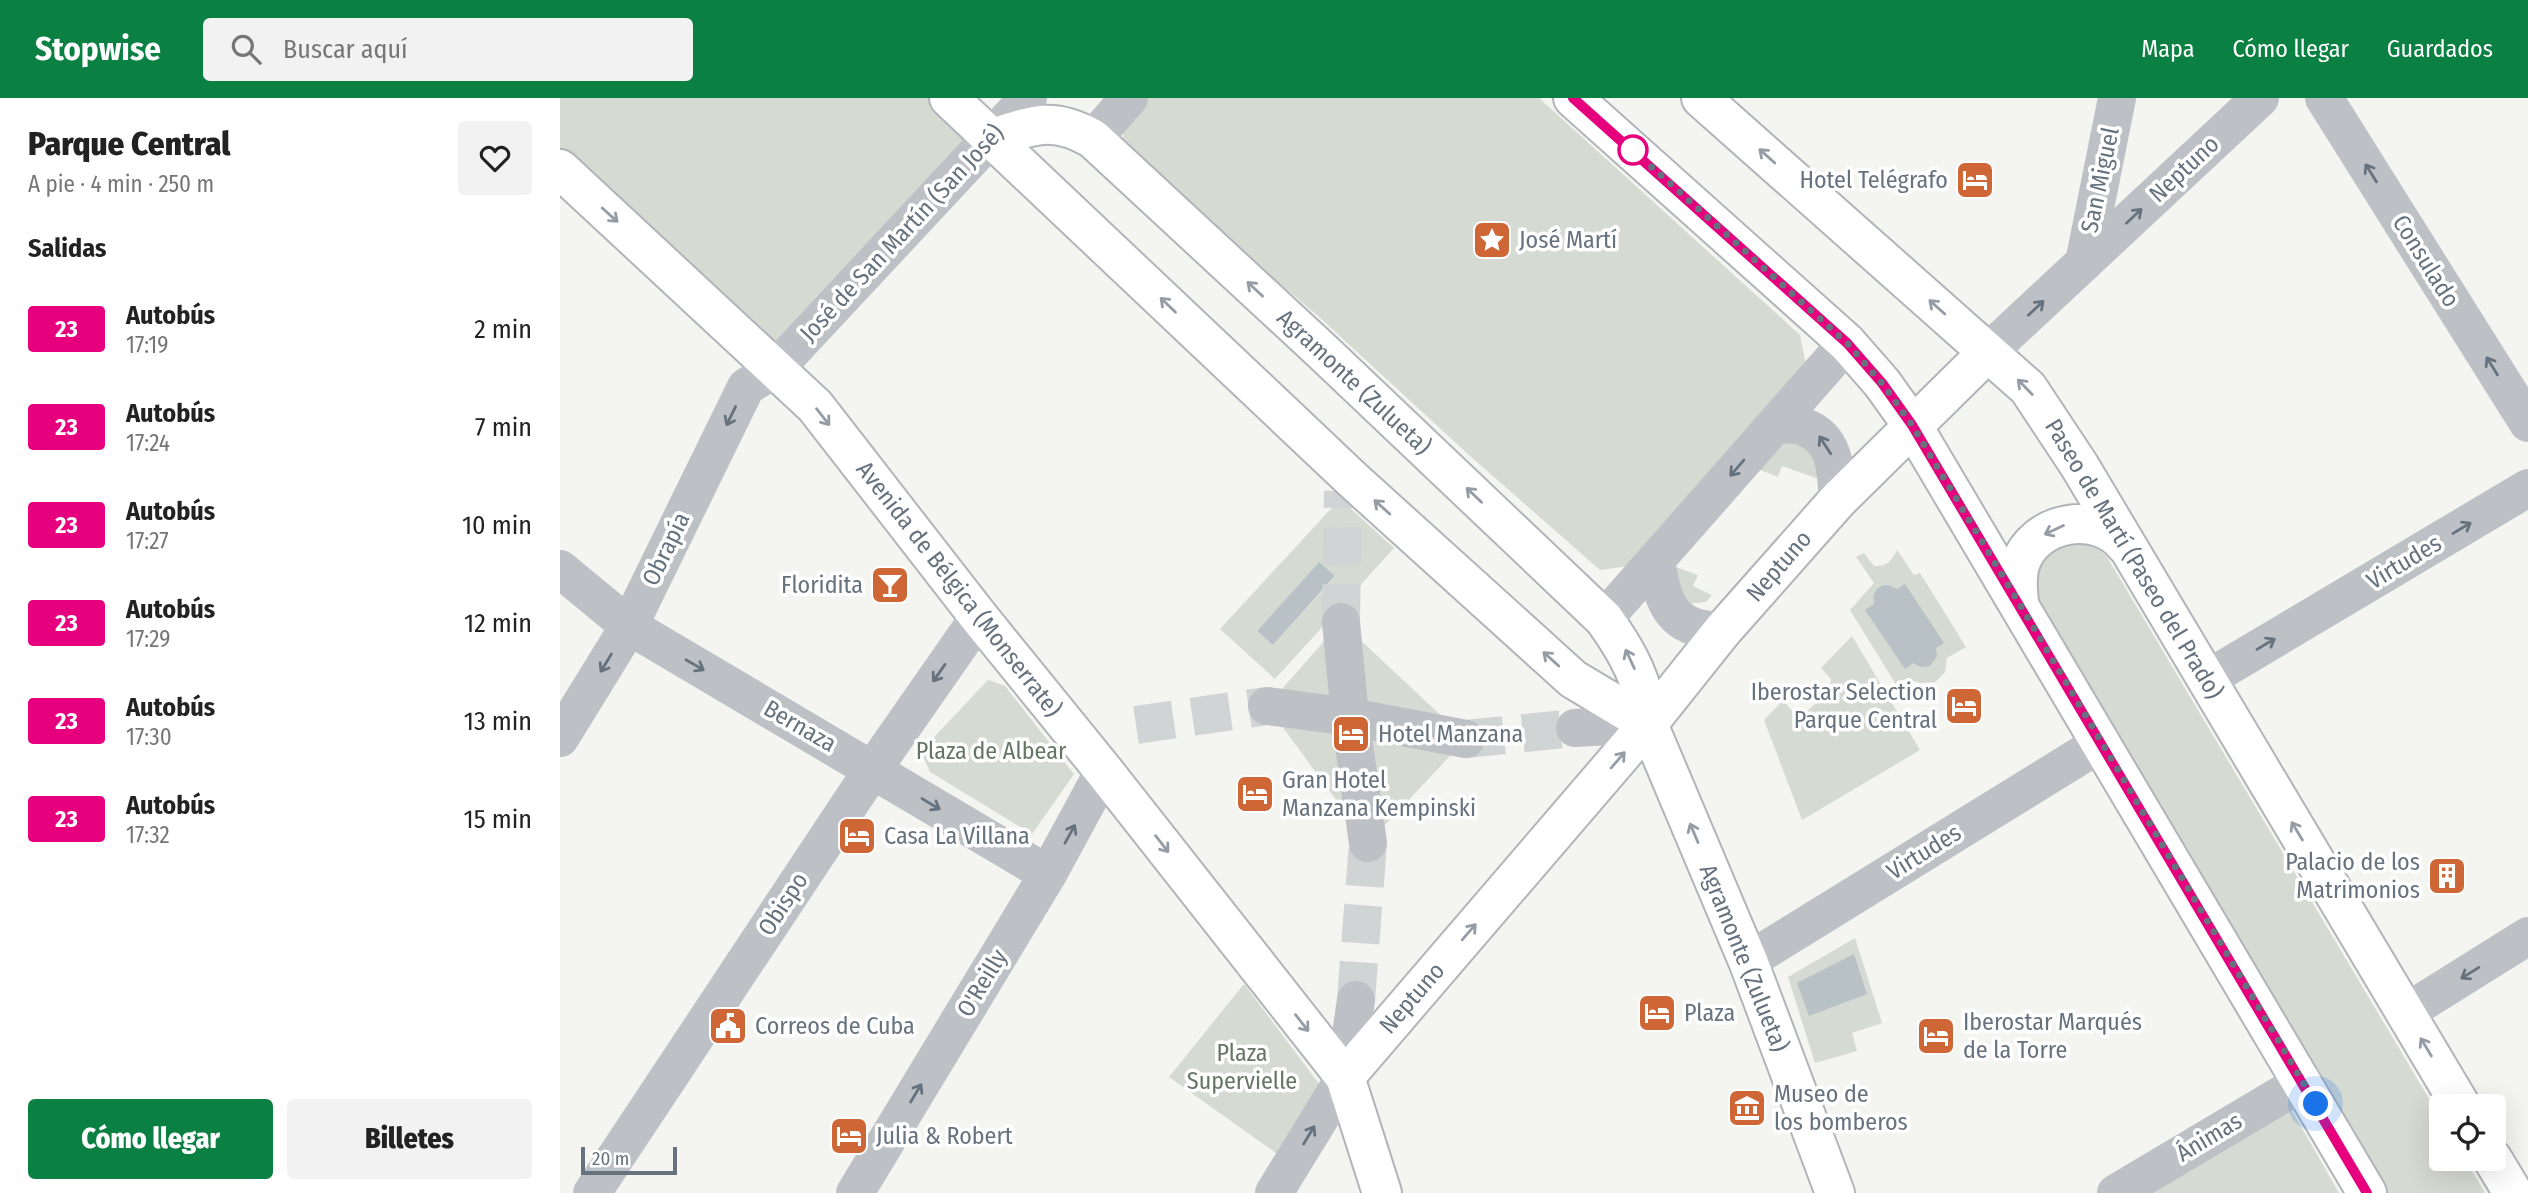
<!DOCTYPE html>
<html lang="es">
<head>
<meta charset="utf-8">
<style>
  body { margin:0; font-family:"Fira Sans Condensed",sans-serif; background:#f2f2f2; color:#222; height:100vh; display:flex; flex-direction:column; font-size:26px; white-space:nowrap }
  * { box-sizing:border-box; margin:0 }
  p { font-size:23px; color:#767676 }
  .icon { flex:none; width:38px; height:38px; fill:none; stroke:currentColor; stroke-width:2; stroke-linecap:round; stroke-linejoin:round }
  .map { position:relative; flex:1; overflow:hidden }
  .drawer { display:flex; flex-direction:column; background:#fff; width:560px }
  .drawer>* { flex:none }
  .badge { padding:0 14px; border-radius:5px; font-size:24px; line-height:46px }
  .tools { position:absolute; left:1869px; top:996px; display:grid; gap:14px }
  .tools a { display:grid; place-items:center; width:77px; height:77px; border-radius:7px; background:#fff; box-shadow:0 7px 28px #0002; font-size:35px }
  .scale { position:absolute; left:21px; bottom:18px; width:96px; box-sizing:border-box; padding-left:7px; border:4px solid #66727e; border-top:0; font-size:19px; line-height:24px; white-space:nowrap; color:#66727e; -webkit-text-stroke:5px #fff; paint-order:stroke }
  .you { position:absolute; width:35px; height:35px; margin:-18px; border:5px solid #fff; border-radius:50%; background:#1a73e8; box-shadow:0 0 0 10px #1a73e833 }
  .map>.badge { position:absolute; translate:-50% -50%; box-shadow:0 0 0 4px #fff }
  h2 { padding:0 28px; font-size:26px; line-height:63px }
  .round { display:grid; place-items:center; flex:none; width:74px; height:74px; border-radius:7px; background:#f2f2f2 }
  .head { display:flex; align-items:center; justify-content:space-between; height:119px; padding:0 28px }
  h1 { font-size:33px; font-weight:800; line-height:52px }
  .action { display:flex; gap:14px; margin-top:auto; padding:14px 28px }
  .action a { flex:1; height:80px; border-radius:7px; background:#0b8043; color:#fff; font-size:28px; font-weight:800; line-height:80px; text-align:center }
  .action a+a { background:#f2f2f2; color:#222 }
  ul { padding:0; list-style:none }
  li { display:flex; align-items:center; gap:21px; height:98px; padding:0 28px }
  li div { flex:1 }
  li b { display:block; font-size:26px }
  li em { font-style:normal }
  li .badge { min-width:77px; font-weight:700; text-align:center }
  header { display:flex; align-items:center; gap:42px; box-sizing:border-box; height:98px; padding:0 35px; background:#0b8043; color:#fff }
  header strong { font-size:33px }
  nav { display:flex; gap:38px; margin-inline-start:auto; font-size:24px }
  .search { width:490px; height:63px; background:#f2f2f2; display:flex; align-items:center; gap:18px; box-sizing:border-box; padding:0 24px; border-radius:7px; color:#767676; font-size:26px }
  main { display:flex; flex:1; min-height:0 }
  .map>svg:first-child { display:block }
  .green { fill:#d5dad2; fill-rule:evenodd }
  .water { fill:#b8c1c5 }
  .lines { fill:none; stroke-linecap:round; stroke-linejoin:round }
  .minor-tunnel { stroke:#d0d4d4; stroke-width:38; stroke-dasharray:38 19; stroke-linecap:butt }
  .major-casing { stroke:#b1b4b8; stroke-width:42 }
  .minor { stroke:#bdc0c4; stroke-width:38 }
  .major { stroke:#fff; stroke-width:38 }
  .oneway { stroke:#949ca5 }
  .oneway2 { stroke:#66727e }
  .line-casing { stroke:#fff; stroke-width:16 }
  .line { stroke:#e6007e; stroke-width:10 }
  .walk { stroke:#66727e; stroke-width:7; stroke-dasharray:0 12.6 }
  .stop-dot { fill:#fff; stroke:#e6007e; stroke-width:3.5 }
  .labels { text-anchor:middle; stroke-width:7; stroke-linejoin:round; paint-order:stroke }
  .street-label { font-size:24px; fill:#66727e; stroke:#fff }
  .poi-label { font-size:24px; fill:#66727e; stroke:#fff; text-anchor:start }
  .park-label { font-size:24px; fill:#667664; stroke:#fff }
</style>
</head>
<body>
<header>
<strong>Stopwise</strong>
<div class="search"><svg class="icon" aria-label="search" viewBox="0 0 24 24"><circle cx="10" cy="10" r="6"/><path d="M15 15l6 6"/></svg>Buscar aquí</div>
<nav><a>Mapa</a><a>Cómo llegar</a><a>Guardados</a></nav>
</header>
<main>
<section class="drawer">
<div class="head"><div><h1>Parque Central</h1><p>A pie · 4 min · 250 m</p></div><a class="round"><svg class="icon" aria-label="heart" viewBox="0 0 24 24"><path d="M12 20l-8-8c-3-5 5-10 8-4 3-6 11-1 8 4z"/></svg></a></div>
<h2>Salidas</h2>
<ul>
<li><span class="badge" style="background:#e6007e;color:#fff">23</span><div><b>Autobús</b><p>17:19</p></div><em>2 min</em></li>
<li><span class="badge" style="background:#e6007e;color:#fff">23</span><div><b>Autobús</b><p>17:24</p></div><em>7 min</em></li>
<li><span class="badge" style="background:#e6007e;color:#fff">23</span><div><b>Autobús</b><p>17:27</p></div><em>10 min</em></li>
<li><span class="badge" style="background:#e6007e;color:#fff">23</span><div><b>Autobús</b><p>17:29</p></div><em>12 min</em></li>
<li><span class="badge" style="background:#e6007e;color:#fff">23</span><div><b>Autobús</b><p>17:30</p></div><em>13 min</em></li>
<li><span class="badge" style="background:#e6007e;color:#fff">23</span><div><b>Autobús</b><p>17:32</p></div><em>15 min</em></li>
</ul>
<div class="action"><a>Cómo llegar</a><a>Billetes</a></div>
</section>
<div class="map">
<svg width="1968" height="1095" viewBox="0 0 1968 1095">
  <rect width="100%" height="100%" fill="#f4f4f1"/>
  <!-- green -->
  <path class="green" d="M 0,0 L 370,0 L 409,36 L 211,247 L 0,52 Z
    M 582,0 L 979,0 L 1240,237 L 1246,267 L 1069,468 L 1040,472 L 910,358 L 758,218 L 561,51 L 566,17 Z
    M 1250,342 L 1259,381 L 1222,368 L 1218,379 L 1193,369 L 1219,346 Z
    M 780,401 L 834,450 L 715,581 L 660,531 ZM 759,464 L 775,479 L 713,547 L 697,533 Z
    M 1511,438 L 1540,450 L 1547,459 L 1881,1021 L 1881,1060 L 1905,1061 L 1925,1095 L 1828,1095 L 1475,502 L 1476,457 Z
    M 1337,452 L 1354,477 L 1360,475 L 1406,549 L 1387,560 L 1385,574 L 1375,584 L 1361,585 L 1355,583 L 1340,593 L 1290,512 L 1314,485 L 1296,459 L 1304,455 L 1314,468 C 1326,469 1332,463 1337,452 Z
    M 1108,466 L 1138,477 L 1133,488 L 1152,497 L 1146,504 L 1125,506 Z
    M 781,524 L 906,641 L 808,745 L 707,608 Z
    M 1292,538 L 1360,652 L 1242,722 L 1204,622 L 1223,602 L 1232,613 L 1246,614 L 1270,593 L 1271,581 L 1261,570 Z
    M 428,582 L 445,588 L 514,676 L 472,736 L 370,674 L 361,653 Z
    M 1295,840 L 1322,925 L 1292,935 L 1297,953 L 1255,965 L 1228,879 Z
    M 684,886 L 763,991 L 723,1060 L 609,979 Z
    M 1731,1011 L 1779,1095 L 1587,1095 Z"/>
  <!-- water -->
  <path class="water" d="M 759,464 L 775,478 L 713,547 L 697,533 Z
    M 1345,486 L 1384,545 L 1376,550 L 1377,558 L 1370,568 L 1361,569 L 1353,565 L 1345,571 L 1305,512 L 1314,506 C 1312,495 1317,487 1328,487 L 1337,491 Z
    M 1294,856 L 1307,896 L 1249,918 L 1237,885 Z"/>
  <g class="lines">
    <!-- minor-tunnel -->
    <path class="minor-tunnel" d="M 781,524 L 783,393
      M 576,627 L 707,608
      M 906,641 L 1015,630
      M 796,902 L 808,745"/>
    <defs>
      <path id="major" d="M 389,0 L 793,382 L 1013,581 L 1088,626
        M 1013,0 L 1287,245 L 1322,285 L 1352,327 L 1807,1095
        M 1141,0 L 1468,290 L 1519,367 L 1901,1008
        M 433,40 C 474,27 493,18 533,41 L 764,255 L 1044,521 C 1069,556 1084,584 1088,626 L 1188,863 L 1275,1095
        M 0,71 L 255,308 L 419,519 L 544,673 L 785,979 L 822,1095
        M 1459,505 C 1458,492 1456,480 1460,467 C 1473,423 1538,411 1566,448
        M 785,979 L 1088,626 L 1163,532 L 1278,402 L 1427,255
        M 1932,1060 L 1953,1095"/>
    </defs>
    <!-- major casing -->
    <use href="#major" class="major-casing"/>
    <!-- minor -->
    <path class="minor" d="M 1764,0 L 1968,325
      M 533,41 L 569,0
      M 1524,165 L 1557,0
      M 1427,255 L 1700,0
      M 1216,326 C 1225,327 1236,326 1244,329 C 1276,340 1276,374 1278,402
      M 1096,462 C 1102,506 1113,534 1163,532
      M 0,471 L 69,528 L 488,776
      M 1044,521 L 1287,245
      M 781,524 L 790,619 L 808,745
      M 1647,581 L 1968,390
      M 707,608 L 790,619 L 906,641
      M 1015,630 L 1088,626
      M 0,640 L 69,528 L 186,289 L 216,270 L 468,0
      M 1188,863 L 1541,645
      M 1845,915 L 1968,838
      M 32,1095 L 313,671 L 419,519
      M 295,1095 L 488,776 L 544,673
      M 714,1095 L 785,979 L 796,902
      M 1556,1095 L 1743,984"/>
    <!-- major -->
    <use href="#major" class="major"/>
  </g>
  <!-- one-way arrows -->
  <defs><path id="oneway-shaft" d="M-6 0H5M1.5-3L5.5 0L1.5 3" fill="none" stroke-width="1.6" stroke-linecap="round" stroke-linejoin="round" transform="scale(1.75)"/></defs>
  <g class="oneway">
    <use href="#oneway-shaft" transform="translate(1207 58) rotate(-138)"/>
    <use href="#oneway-shaft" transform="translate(50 117) rotate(42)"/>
    <use href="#oneway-shaft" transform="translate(695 191) rotate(-137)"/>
    <use href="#oneway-shaft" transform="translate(608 207) rotate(-136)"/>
    <use href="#oneway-shaft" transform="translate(1377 209) rotate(-138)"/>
    <use href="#oneway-shaft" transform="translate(1465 289) rotate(-134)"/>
    <use href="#oneway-shaft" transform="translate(263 319) rotate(52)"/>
    <use href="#oneway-shaft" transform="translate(914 397) rotate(-136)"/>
    <use href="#oneway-shaft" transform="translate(822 409) rotate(-138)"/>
    <use href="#oneway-shaft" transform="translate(1494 432) rotate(155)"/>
    <use href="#oneway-shaft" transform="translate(991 561) rotate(-138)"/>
    <use href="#oneway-shaft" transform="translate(1070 561) rotate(-115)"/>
    <use href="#oneway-shaft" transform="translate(1058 662) rotate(-49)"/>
    <use href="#oneway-shaft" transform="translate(1737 733) rotate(-121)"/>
    <use href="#oneway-shaft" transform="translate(1134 735) rotate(-113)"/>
    <use href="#oneway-shaft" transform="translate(602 746) rotate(52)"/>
    <use href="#oneway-shaft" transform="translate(909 834) rotate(-49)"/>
    <use href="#oneway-shaft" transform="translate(742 925) rotate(52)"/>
    <use href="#oneway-shaft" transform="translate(1866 949) rotate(-121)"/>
  </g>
  <g class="oneway2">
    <use href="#oneway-shaft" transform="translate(1811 75) rotate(-122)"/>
    <use href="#oneway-shaft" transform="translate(1574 118) rotate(-43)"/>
    <use href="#oneway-shaft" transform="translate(1476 210) rotate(-43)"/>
    <use href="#oneway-shaft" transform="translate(1932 268) rotate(-122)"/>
    <use href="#oneway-shaft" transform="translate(171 318) rotate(116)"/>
    <use href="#oneway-shaft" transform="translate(1265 347) rotate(-123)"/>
    <use href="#oneway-shaft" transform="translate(1177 370) rotate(131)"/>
    <use href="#oneway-shaft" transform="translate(1902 430) rotate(-31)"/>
    <use href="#oneway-shaft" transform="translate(1706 546) rotate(-31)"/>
    <use href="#oneway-shaft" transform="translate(46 565) rotate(121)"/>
    <use href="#oneway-shaft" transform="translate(135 567) rotate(30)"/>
    <use href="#oneway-shaft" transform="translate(379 575) rotate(125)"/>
    <use href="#oneway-shaft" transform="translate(371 706) rotate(31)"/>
    <use href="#oneway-shaft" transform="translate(510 736) rotate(-61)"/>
    <use href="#oneway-shaft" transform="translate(1910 875) rotate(148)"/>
    <use href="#oneway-shaft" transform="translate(356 995) rotate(-59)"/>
    <use href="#oneway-shaft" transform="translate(749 1037) rotate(-59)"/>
  </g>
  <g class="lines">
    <defs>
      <path id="line" d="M 1013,0 L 1287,245 L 1322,285 L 1352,327 L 1807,1095"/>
    </defs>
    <!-- line casing -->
    <use href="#line" class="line-casing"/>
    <!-- line -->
    <use href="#line" class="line"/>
    <!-- walk -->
    <path class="walk" d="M 1073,52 L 1287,245 L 1322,285 L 1352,327 L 1459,505 L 1756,1006"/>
  </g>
  <!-- icons -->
  <defs>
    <symbol id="hotel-square" viewBox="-11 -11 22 22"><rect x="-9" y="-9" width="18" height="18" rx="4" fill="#cf6636" stroke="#fff"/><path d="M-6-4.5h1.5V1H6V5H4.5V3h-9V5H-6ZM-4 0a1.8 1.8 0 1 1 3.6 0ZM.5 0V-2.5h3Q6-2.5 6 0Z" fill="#fff"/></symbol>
    <symbol id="sight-square" viewBox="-11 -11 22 22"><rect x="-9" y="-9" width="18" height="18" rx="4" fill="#cf6636" stroke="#fff"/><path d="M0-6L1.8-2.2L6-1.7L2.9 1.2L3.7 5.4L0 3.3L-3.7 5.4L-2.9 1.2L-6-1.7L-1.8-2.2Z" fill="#fff"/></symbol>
    <symbol id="bar-square" viewBox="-11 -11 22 22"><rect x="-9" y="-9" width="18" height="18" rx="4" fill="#cf6636" stroke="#fff"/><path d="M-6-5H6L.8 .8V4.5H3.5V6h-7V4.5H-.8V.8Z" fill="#fff"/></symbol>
    <symbol id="building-square" viewBox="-11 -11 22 22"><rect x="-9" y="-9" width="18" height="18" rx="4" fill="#cf6636" stroke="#fff"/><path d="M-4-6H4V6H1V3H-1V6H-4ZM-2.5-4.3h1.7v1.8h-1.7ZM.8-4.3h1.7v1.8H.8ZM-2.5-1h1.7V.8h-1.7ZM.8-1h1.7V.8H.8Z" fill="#fff"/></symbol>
    <symbol id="civic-square" viewBox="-11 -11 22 22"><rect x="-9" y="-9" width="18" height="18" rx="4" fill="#cf6636" stroke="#fff"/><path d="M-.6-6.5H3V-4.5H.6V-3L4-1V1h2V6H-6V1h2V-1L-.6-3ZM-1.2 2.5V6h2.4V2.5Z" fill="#fff"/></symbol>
    <symbol id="museum-square" viewBox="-11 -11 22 22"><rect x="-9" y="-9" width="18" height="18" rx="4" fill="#cf6636" stroke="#fff"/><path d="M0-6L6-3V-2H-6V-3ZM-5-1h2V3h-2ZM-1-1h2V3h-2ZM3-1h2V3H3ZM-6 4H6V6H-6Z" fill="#fff"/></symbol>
  </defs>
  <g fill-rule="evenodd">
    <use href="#hotel-square" x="1393" y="60" width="44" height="44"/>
    <use href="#sight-square" x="910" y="120" width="44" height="44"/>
    <use href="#bar-square" x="308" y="465" width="44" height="44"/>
    <use href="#hotel-square" x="1382" y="586" width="44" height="44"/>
    <use href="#hotel-square" x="769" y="614" width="44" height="44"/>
    <use href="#hotel-square" x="673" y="674" width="44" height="44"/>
    <use href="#hotel-square" x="275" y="716" width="44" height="44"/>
    <use href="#building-square" x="1865" y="756" width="44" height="44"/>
    <use href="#hotel-square" x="1075" y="893" width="44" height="44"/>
    <use href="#civic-square" x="146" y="906" width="44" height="44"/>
    <use href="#hotel-square" x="1354" y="916" width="44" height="44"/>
    <use href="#museum-square" x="1165" y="988" width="44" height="44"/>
    <use href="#hotel-square" x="267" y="1016" width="44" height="44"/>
  </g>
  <!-- markers -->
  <circle class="stop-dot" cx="1073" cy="52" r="14"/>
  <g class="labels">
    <!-- street labels -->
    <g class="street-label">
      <text transform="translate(1624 71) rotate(-43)" y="8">Neptuno</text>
      <text transform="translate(1540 82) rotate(-78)" y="8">San Miguel</text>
      <text transform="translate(342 135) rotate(-47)" y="8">José de San Martín (San José)</text>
      <text transform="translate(1866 163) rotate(58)" y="8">Consulado</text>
      <text transform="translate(794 284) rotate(43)" y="8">Agramonte (Zulueta)</text>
      <text transform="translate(106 451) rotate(-64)" y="8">Obrapía</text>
      <text transform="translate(1574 461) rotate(59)" y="8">Paseo de Martí (Paseo del Prado)</text>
      <text transform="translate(1844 464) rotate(-31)" y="8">Virtudes</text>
      <text transform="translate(1219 468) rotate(-49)" y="8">Neptuno</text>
      <text transform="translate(399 491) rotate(52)" y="8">Avenida de Bélgica (Monserrate)</text>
      <text transform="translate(240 628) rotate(30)" y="8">Bernaza</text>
      <text transform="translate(1364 754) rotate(-32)" y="8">Virtudes</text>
      <text transform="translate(223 806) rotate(-57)" y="8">Obispo</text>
      <text transform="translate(1184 860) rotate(68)" y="8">Agramonte (Zulueta)</text>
      <text transform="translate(422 885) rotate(-59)" y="8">O'Reilly</text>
      <text transform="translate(852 900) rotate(-49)" y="8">Neptuno</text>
      <text transform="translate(1649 1039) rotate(-31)" y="8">Ánimas</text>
    </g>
    <!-- poi labels -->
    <g class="poi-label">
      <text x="1388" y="90" text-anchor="end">Hotel Telégrafo</text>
      <text x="959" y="150">José Martí</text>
      <text x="303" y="495" text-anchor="end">Floridita</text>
      <text x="1377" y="602" text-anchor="end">Iberostar Selection<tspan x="1377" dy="28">Parque Central</tspan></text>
      <text x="818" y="644">Hotel Manzana</text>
      <text x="722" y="690">Gran Hotel<tspan x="722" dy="28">Manzana Kempinski</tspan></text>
      <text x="324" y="746">Casa La Villana</text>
      <text x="1860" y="772" text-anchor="end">Palacio de los<tspan x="1860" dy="28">Matrimonios</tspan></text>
      <text x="1124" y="923">Plaza</text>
      <text x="1403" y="932">Iberostar Marqués<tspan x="1403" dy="28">de la Torre</tspan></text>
      <text x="195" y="936">Correos de Cuba</text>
      <text x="1214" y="1004">Museo de<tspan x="1214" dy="28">los bomberos</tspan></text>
      <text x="316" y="1046">Julia &amp; Robert</text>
    </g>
    <!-- park labels -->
    <g class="park-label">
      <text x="431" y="661">Plaza de Albear</text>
      <text x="682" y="963">Plaza<tspan x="682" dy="28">Supervielle</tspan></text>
    </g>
  </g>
</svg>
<div class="tools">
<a><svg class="icon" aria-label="locate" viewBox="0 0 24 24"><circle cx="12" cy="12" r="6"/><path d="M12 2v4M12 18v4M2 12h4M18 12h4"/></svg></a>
</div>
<div class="scale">20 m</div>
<div class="you" style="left:1756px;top:1006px"></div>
</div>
</main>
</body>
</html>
